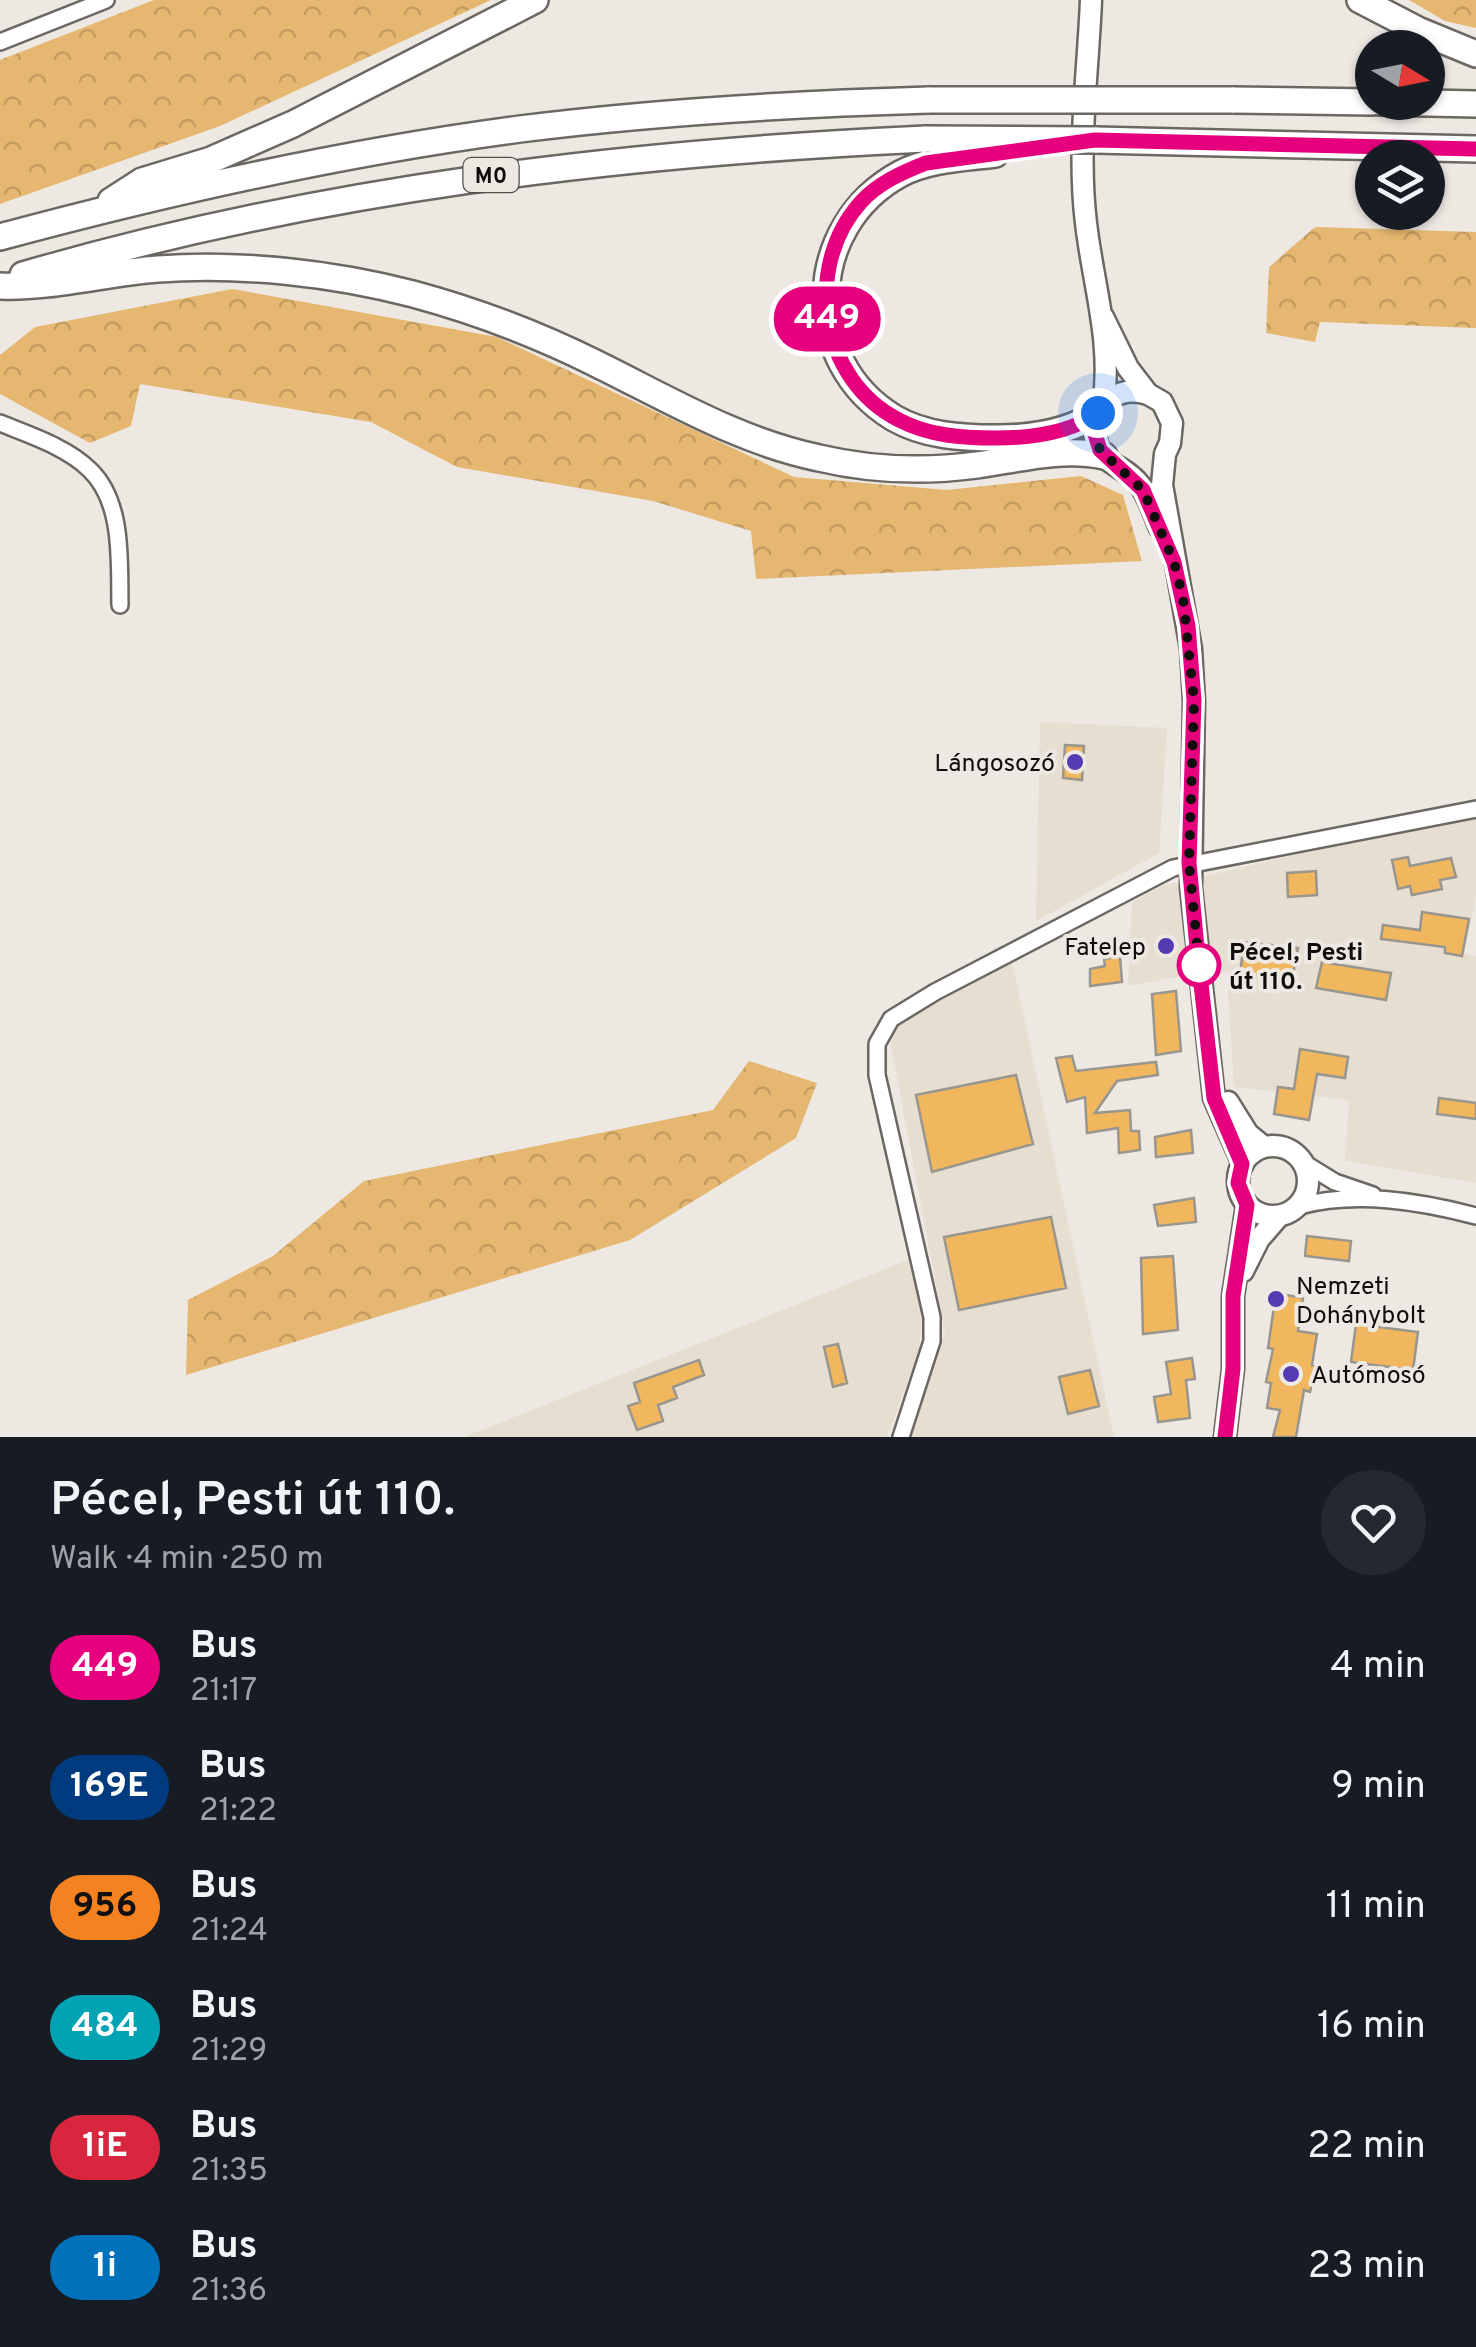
<!DOCTYPE html>
<html lang="en">
<head>
<meta charset="utf-8">
<style>
  body { margin:0; font-family:Overpass,sans-serif; background:#242831; color:#f1f3f6; height:100vh; display:flex; flex-direction:column; font-size:38px; white-space:nowrap }
  * { box-sizing:border-box; margin:0 }
  p { font-size:32px; color:#9ea1a6 }
  .icon { flex:none; width:55px; height:55px; fill:none; stroke:currentColor; stroke-width:2; stroke-linecap:round; stroke-linejoin:round }
  .map { position:relative; height:1437px; overflow:hidden }
  .sheet { display:flex; flex-direction:column; background:#171b24; flex:1 }
  .sheet>* { flex:none }
  .badge { padding:0 20px; border-radius:32px; font-size:35px; line-height:65px }
  .needle { width:65px; rotate:100deg }
  .controls { position:absolute; left:1355px; top:30px; display:grid; gap:20px }
  .controls a { display:grid; place-items:center; width:90px; height:90px; border-radius:50%; background:#171b24; box-shadow:0 2px 8px #0004; font-size:50px }
  .you { position:absolute; width:50px; height:50px; margin:-25px; border:8px solid #fff; border-radius:50%; background:#1a73e8; box-shadow:0 0 0 15px #1a73e833 }
  .map>.badge { position:absolute; translate:-50% -50%; box-shadow:0 0 0 5px #fff }
  .round { display:grid; place-items:center; flex:none; width:105px; height:105px; border-radius:52px; background:#242831 }
  .summary { display:flex; align-items:center; justify-content:space-between; height:170px; padding:0 50px }
  h1 { font-size:48px; font-weight:600; line-height:75px }
  ul { padding:0; list-style:none }
  li { display:flex; align-items:center; gap:30px; height:120px; padding:0 50px }
  li div { flex:1 }
  li b { display:block; font-size:38px }
  li em { font-style:normal }
  li .badge { min-width:110px; font-weight:700; text-align:center }
  .map>svg:first-child { display:block }
  .built { fill:#e6ded1 }
  .forest { fill:url(#forest-crowns) }
  .building { fill:#f0b75f; stroke:#99958f; stroke-width:2.5 }
  .lines { fill:none; stroke-linecap:round; stroke-linejoin:round }
  .minor-casing { stroke:#6b6762; stroke-width:20 }
  .secondary-casing { stroke:#6b6762; stroke-width:25 }
  .trunk-casing { stroke:#6b6762; stroke-width:30 }
  .minor { stroke:#fff; stroke-width:15 }
  .secondary { stroke:#fff; stroke-width:20 }
  .trunk { stroke:#fff; stroke-width:25 }
  .trunk-bridge-casing { stroke:#6b6762; stroke-width:30; stroke-linecap:butt }
  .trunk-bridge { stroke:#fff; stroke-width:25 }
  .line-casing { stroke:#fff; stroke-width:22 }
  .line { stroke:#e6007e; stroke-width:15 }
  .walk { stroke:#0f0e0c; stroke-width:10; stroke-dasharray:0 18 }
  .poi-dot { fill:#543bb2; stroke:#ede8e2; stroke-width:4 }
  .stop-dot { fill:#fff; stroke:#e6007e; stroke-width:5 }
  .labels { text-anchor:middle; stroke-width:8; stroke-linejoin:round; paint-order:stroke }
  .shield { fill:#ede8e2; stroke:#524f4c; stroke-width:2.5 }
  .shield-label { font-size:22px; font-weight:bold; fill:#0f0e0c }
  .poi-label { font-size:25px; fill:#0f0e0c; stroke:#ede8e2; text-anchor:end }
  .stop-label { font-size:25px; font-weight:bold; fill:#0f0e0c; stroke:#ede8e2; text-anchor:start }
</style>
</head>
<body>
<div class="map">
<svg width="1476" height="1437" viewBox="0 0 1476 1437">
  <defs>
    <pattern id="forest-crowns" width="20" height="18" patternUnits="userSpaceOnUse" patternTransform="scale(2.5)"><rect width="20" height="18" fill="#e6b770"/><path d="M2 6a3 3 0 1 1 6 0M12 15a3 3 0 1 1 6 0" fill="none" stroke="#c49c60"/></pattern>
  </defs>
  <rect width="100%" height="100%" fill="#ede8e2"/>
  <!-- built -->
  <path class="built" d="M 1040,722 L 1167,728 L 1159,853 L 1036,921 Z
    M 1476,815 L 1476,897 L 1464,953 L 1476,957 L 1476,1183 L 1345,1161 L 1349,1100 L 1234,1087 L 1227,973 L 1181,976 L 1128,986 L 1132,902 L 1163,886 L 1450,818 Z
    M 1012,962 L 1114,1437 L 909,1437 L 945,1333 L 886,1018 Z
    M 908,1260 L 922,1313 L 919,1350 L 887,1437 L 464,1437 Z"/>
  <!-- forest -->
  <path class="forest" d="M 154,0 L 491,0 L 220,126 L 0,204 L 0,60 Z
    M 1409,0 L 1476,0 L 1476,28 L 1445,21 Z
    M 1315,227 L 1476,232 L 1476,328 L 1320,322 L 1315,342 L 1266,333 L 1269,267 Z
    M 232,289 L 497,337 L 794,477 L 947,490 L 1081,476 L 1123,495 L 1142,561 L 756,579 L 751,531 L 653,501 L 457,467 L 371,422 L 140,384 L 131,426 L 90,443 L 0,394 L 0,355 L 35,327 Z
    M 749,1061 L 817,1083 L 796,1138 L 630,1240 L 186,1375 L 188,1300 L 273,1256 L 364,1181 L 713,1110 Z"/>
  <!-- building -->
  <path class="building" d="M 1065,745 L 1084,746 L 1082,780 L 1063,778 Z
    M 1408,857 L 1410,866 L 1451,858 L 1456,877 L 1440,880 L 1442,889 L 1412,895 L 1410,886 L 1398,889 L 1392,860 Z
    M 1316,871 L 1317,895 L 1288,897 L 1287,873 Z
    M 1422,912 L 1469,919 L 1462,956 L 1445,953 L 1445,947 L 1381,939 L 1383,925 L 1420,930 Z
    M 1244,942 L 1298,948 L 1292,980 L 1240,974 Z
    M 1120,956 L 1122,982 L 1090,986 L 1090,969 L 1105,966 L 1104,959 Z
    M 1322,962 L 1391,973 L 1386,1000 L 1316,988 Z
    M 1176,991 L 1181,1051 L 1156,1055 L 1152,994 Z
    M 1300,1049 L 1348,1057 L 1345,1078 L 1317,1074 L 1309,1120 L 1274,1114 L 1278,1087 L 1294,1089 Z
    M 1072,1056 L 1076,1071 L 1156,1062 L 1158,1075 L 1117,1081 L 1095,1113 L 1130,1110 L 1131,1131 L 1139,1131 L 1140,1150 L 1119,1153 L 1118,1128 L 1087,1133 L 1085,1097 L 1067,1102 L 1056,1058 Z
    M 1016,1075 L 1033,1144 L 932,1172 L 916,1095 Z
    M 1439,1098 L 1476,1103 L 1476,1119 L 1437,1114 Z
    M 1191,1130 L 1193,1153 L 1156,1157 L 1155,1137 Z
    M 1194,1198 L 1196,1222 L 1158,1226 L 1154,1205 Z
    M 1051,1217 L 1066,1288 L 959,1310 L 944,1237 Z
    M 1307,1236 L 1351,1241 L 1349,1261 L 1305,1256 Z
    M 1173,1256 L 1178,1330 L 1143,1334 L 1141,1258 Z
    M 1276,1293 L 1303,1298 L 1298,1331 L 1317,1334 L 1312,1365 L 1316,1366 L 1310,1392 L 1304,1390 L 1296,1437 L 1273,1437 L 1280,1410 L 1267,1408 L 1271,1383 L 1266,1382 L 1273,1349 L 1268,1348 Z
    M 1356,1324 L 1418,1332 L 1413,1370 L 1351,1362 Z
    M 838,1344 L 847,1383 L 833,1387 L 824,1347 Z
    M 1192,1358 L 1195,1379 L 1186,1380 L 1190,1418 L 1158,1422 L 1154,1397 L 1171,1394 L 1166,1362 Z
    M 699,1360 L 704,1375 L 673,1387 L 677,1398 L 658,1405 L 663,1421 L 637,1430 L 628,1406 L 640,1402 L 634,1383 Z
    M 1090,1370 L 1099,1406 L 1068,1414 L 1059,1377 Z"/>
  <g class="lines">
    <defs>
      <path id="minor" d="M 0,42 L 106,0
        M 0,423 C 29,435 67,447 90,470 C 124,503 119,562 120,605
        M 1304,1163 L 1335,1182 L 1373,1195
        M 1299,1206 C 1356,1191 1419,1201 1476,1216
        M 901,1437 L 932,1341 L 932,1317 L 877,1075 L 877,1044 L 891,1019 L 935,992 L 1173,868 L 1476,809"/>
      <path id="secondary" d="M 1091,0 C 1088,74 1077,149 1086,223 C 1093,285 1113,343 1103,406
        M 1103,317 L 1128,368 L 1148,394 L 1162,402 L 1172,423 L 1170,443 L 1165,454 L 1162,485 L 1191,649 L 1194,701 L 1191,888 L 1214,1098 L 1243,1164
        M 1148,394 C 1135,390 1122,390 1110,399 C 1090,413 1090,445 1109,461 C 1120,469 1131,473 1140,485 C 1149,498 1154,514 1160,528
        M 1228,1102 L 1248,1134 L 1264,1147
        M1238 1181a35 35 0 1 1 70 0a35 35 0 1 1-70 0Z
        M 1243,1271 L 1259,1239 L 1279,1216
        M 1225,1437 L 1233,1369 L 1233,1296 L 1247,1205"/>
      <path id="trunk" d="M 1360,0 L 1420,31 L 1476,54
        M 1232,100 L 1372,102
        M 1380,102 L 1476,104
        M 1095,140 L 1476,149
        M 995,154 C 964,158 928,159 900,174 C 805,226 800,361 894,418 C 925,436 962,438 997,438 C 1031,438 1070,432 1098,413
        M 111,201 L 142,181 L 211,160 L 293,124 L 535,0
        M 0,237 C 171,191 344,152 520,129 C 656,112 792,104 929,100
        M 23,275 C 318,189 620,153 926,139
        M 0,286 C 53,288 105,273 158,269 C 241,263 332,273 413,294 C 476,311 539,335 597,364 C 670,400 738,441 819,458 C 870,470 924,472 977,465 C 1019,459 1062,447 1104,456"/>
    </defs>
    <!-- minor casing -->
    <use href="#minor" class="minor-casing"/>
    <!-- secondary casing -->
    <use href="#secondary" class="secondary-casing"/>
    <!-- trunk casing -->
    <use href="#trunk" class="trunk-casing"/>
    <!-- minor -->
    <use href="#minor" class="minor"/>
    <!-- secondary -->
    <use href="#secondary" class="secondary"/>
    <!-- trunk -->
    <use href="#trunk" class="trunk"/>
    <defs>
      <path id="trunk-bridge" d="M 929,100 L 1232,100
        M 926,139 L 1095,140"/>
    </defs>
    <!-- trunk-bridge casing -->
    <use href="#trunk-bridge" class="trunk-bridge-casing"/>
    <!-- trunk-bridge -->
    <use href="#trunk-bridge" class="trunk-bridge"/>
  </g>
  <g class="lines">
    <defs>
      <path id="line" d="M 1225,1437 L 1233,1369 L 1233,1296 L 1247,1205 L 1238,1183 L 1242,1164 L 1214,1098 L 1198,958 L 1189,863 L 1194,700 L 1188,626 L 1174,562 L 1143,490 L 1100,450 L 1095,434 L 1098,413 C 1070,433 1030,438 996,438 C 963,438 929,436 899,420 C 819,380 803,266 861,202 C 878,183 903,172 926,163 L 1095,140 L 1476,149"/>
    </defs>
    <!-- line casing -->
    <use href="#line" class="line-casing"/>
    <!-- line -->
    <use href="#line" class="line"/>
    <!-- walk -->
    <path class="walk" d="M 1098,413 L 1095,434 L 1100,450 L 1143,490 L 1174,562 L 1183,598 L 1194,700 L 1189,863 L 1199,965"/>
  </g>
  <!-- markers -->
  <g class="poi-dot">
    <circle cx="1075" cy="762" r="10"/>
    <circle cx="1166" cy="946" r="10"/>
    <circle cx="1276" cy="1299" r="10"/>
    <circle cx="1291" cy="1374" r="10"/>
  </g>
  <circle class="stop-dot" cx="1199" cy="965" r="20"/>
  <g class="labels">
    <!-- shield labels -->
    <rect class="shield" x="463.5" y="158" width="55" height="34" rx="8"/>
    <g class="shield-label">
      <text x="491" y="183">M0</text>
    </g>
    <!-- poi labels -->
    <g class="poi-label">
      <text x="1055" y="771">Lángosozó</text>
      <text x="1146" y="955">Fatelep</text>
      <text x="1296" y="1294" text-anchor="start">Nemzeti<tspan x="1296" dy="29">Dohánybolt</tspan></text>
      <text x="1311" y="1383" text-anchor="start">Autómosó</text>
    </g>
    <!-- stop labels -->
    <g class="stop-label">
      <text x="1229" y="960">Pécel, Pesti<tspan x="1229" dy="29">út 110.</tspan></text>
    </g>
  </g>
</svg>
<div class="controls">
<a><svg class="needle" viewBox="-14 -14 28 28"><path d="M0-13l5 13h-10z" fill="#e53935"/><path d="M0 13l5-13h-10z" fill="#9ea1a6"/></svg></a>
<a><svg class="icon" aria-label="layers" viewBox="0 0 24 24"><path d="M12 4l9 5-9 5-9-5zM3 14l9 5 9-5"/></svg></a>
</div>
<div class="you" style="left:1098px;top:413px"></div>
<b class="badge" style="left:827px;top:319px;background:#e6007e;color:#fff">449</b>
</div>
<section class="sheet">
<div class="summary"><div><h1>Pécel, Pesti út 110.</h1><p>Walk · 4 min · 250 m</p></div><a class="round"><svg class="icon" aria-label="heart" viewBox="0 0 24 24"><path d="M12 20l-8-8c-3-5 5-10 8-4 3-6 11-1 8 4z"/></svg></a></div>
<ul>
<li><span class="badge" style="background:#e6007e;color:#fff">449</span><div><b>Bus</b><p>21:17</p></div><em>4 min</em></li>
<li><span class="badge" style="background:#003b80;color:#fff">169E</span><div><b>Bus</b><p>21:22</p></div><em>9 min</em></li>
<li><span class="badge" style="background:#f58220;color:#111">956</span><div><b>Bus</b><p>21:24</p></div><em>11 min</em></li>
<li><span class="badge" style="background:#00a3b4;color:#fff">484</span><div><b>Bus</b><p>21:29</p></div><em>16 min</em></li>
<li><span class="badge" style="background:#d7263d;color:#fff">1iE</span><div><b>Bus</b><p>21:35</p></div><em>22 min</em></li>
<li><span class="badge" style="background:#0072bc;color:#fff">1i</span><div><b>Bus</b><p>21:36</p></div><em>23 min</em></li>
</ul>
</section>
</body>
</html>
